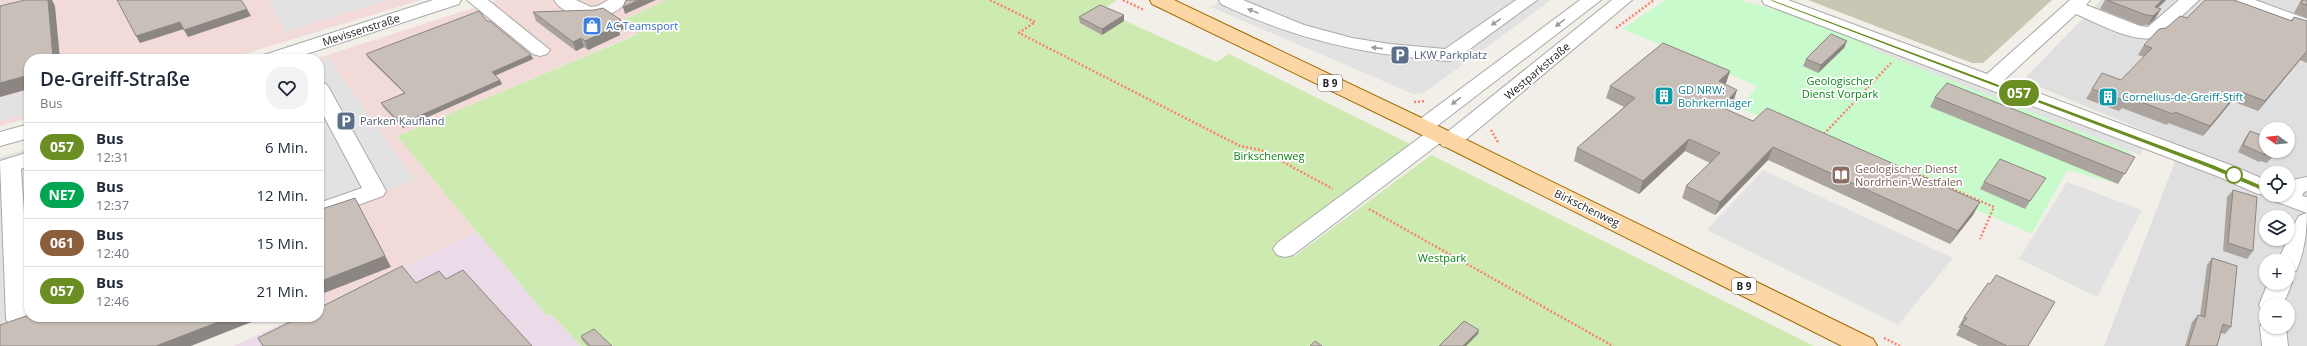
<!DOCTYPE html>
<html lang="de">
<head>
<meta charset="utf-8">
<style>
  body { margin:0; font-family:"Open Sans",sans-serif; background:#f2f2f3; color:#1f2937; height:100vh; display:flex; flex-direction:column; font-size:15px; white-space:nowrap }
  * { box-sizing:border-box; margin:0 }
  p { font-size:13px; color:#747a83 }
  .icon { flex:none; width:22px; height:22px; fill:none; stroke:currentColor; stroke-width:2; stroke-linecap:round; stroke-linejoin:round }
  .map { position:relative; flex:1; overflow:hidden }
  .drawer { position:absolute; left:24px; top:54px; width:300px; height:268px; display:flex; flex-direction:column; background:#fff; border-radius:16px; box-shadow:0 1px 3px #0004 }
  .drawer>* { flex:none }
  .badge { padding:0 8px; border-radius:13px; font-size:14px; line-height:26px }
  .needle { width:26px; rotate:285deg }
  .controls { position:absolute; left:2259px; top:122px; display:grid; gap:8px }
  .controls a { display:grid; place-items:center; width:36px; height:36px; border-radius:50%; background:#fff; box-shadow:0 1px 3px #0004; font-size:20px }
  .map>.badge { position:absolute; translate:-50% -50%; box-shadow:0 0 0 2px #fff }
  .round { display:grid; place-items:center; flex:none; width:42px; height:42px; border-radius:16px; background:#f2f2f3 }
  .overview { display:flex; align-items:center; justify-content:space-between; height:68px; padding:0 16px }
  h1 { font-size:19px; font-weight:600; line-height:30px }
  ul { padding:0; list-style:none }
  li { display:flex; align-items:center; gap:12px; height:48px; padding:0 16px; border-top:1px solid #e0e1e3 }
  li div { flex:1 }
  li b { display:block; font-size:15px }
  li em { font-style:normal }
  li .badge { min-width:44px; font-weight:700; text-align:center }
  .map>svg:first-child { display:block }
  .residential { fill:#e0dfdf; fill-rule:evenodd }
  .commercial { fill:#f2dad9 }
  .industrial { fill:#ebdbe8 }
  .construction { fill:#c7c7b4 }
  .grass { fill:#cdebb0 }
  .park { fill:#c8facc }
  .parking { fill:#e2e2e2 }
  .lines { fill:none; stroke-linecap:round; stroke-linejoin:round }
  .minor-casing { stroke:#a9a9a9; stroke-width:2 }
  .major-casing { stroke:#a06b00; stroke-width:2 }
  .path { stroke:#fa8072; stroke-width:2.5; stroke-dasharray:2 2; stroke-linecap:butt }
  .minor { fill:#fff; fill-rule:evenodd }
  .major { fill:#fcd6a4; fill-rule:evenodd }
  .wall { fill:#aba49e }
  .shaded-wall { fill:#8b8681 }
  .building { fill:#c7bfb8; stroke:#8b8681 }
  .oneway { fill:#9c9c9c }
  .line { fill:#6b8e23; stroke:#fff }
  .stop-dot { fill:#fff; stroke:#6b8e23; stroke-width:2 }
  .labels { text-anchor:middle; stroke-width:3.5; stroke-linejoin:round; paint-order:stroke }
  .shield { fill:#fff; stroke:#646464; stroke-width:1 }
  .shield-label { font-size:10px; font-weight:bold; fill:#222 }
  .shop-label { font-size:11px; fill:#366cbe; stroke:#fff; text-anchor:start }
  .street-label { font-size:11px; fill:#222; stroke:#fff }
  .service-label { font-size:11px; fill:#4e5e75; stroke:#fff; text-anchor:start }
  .park-label { font-size:11px; fill:#0c8416; stroke:#fff }
  .culture-label { font-size:11px; fill:#0d838f; stroke:#fff; text-anchor:start }
  .education-label { font-size:11px; fill:#785e54; stroke:#fff; text-anchor:start }
</style>
</head>
<body>
<div class="map">
<svg width="2307" height="346" viewBox="0 0 2307 346">
  <rect width="100%" height="100%" fill="#f2efe9"/>
  <!-- residential -->
  <path class="residential" d="M 2101,0 L 2307,0 L 2307,346 L 2104,346 L 2181,146 L 2023,80 ZM 2266,129 L 2288,129 L 2288,151 L 2266,151 ZM 2266,173 L 2288,173 L 2288,195 L 2266,195 ZM 2266,217 L 2288,217 L 2288,239 L 2266,239 ZM 2266,261 L 2288,261 L 2288,283 L 2266,283 ZM 2266,305 L 2288,305 L 2288,327 L 2266,327 Z"/>
  <!-- commercial -->
  <path class="commercial" d="M 0,0 L 421,0 L 228,59 L 29,59 L 29,118 L 0,126 Z
    M 498,0 L 666,0 L 621,21 L 639,33 L 397,136 L 477,232 L 319,306 L 319,59 L 315,59 Z"/>
  <!-- industrial -->
  <path class="industrial" d="M 477,232 L 547,316 L 551,314 L 581,346 L 234,346 L 296,317 L 319,317 L 319,306 Z"/>
  <!-- construction -->
  <path class="construction" d="M 1808,0 L 2052,0 L 1983,63 L 1972,63 Z"/>
  <!-- grass -->
  <path class="grass" d="M 666,0 L 1117,0 L 1101,10 L 1216,62 L 1229,54 L 1412,145 L 1274,244 L 1295,256 L 1431,155 L 1814,346 L 581,346 L 551,314 L 547,316 L 397,136 L 638,34 L 621,21 Z"/>
  <!-- park -->
  <path class="park" d="M 1665,0 L 1739,0 L 1858,32 L 2131,151 L 2129,167 L 2118,184 L 2067,170 L 2032,234 L 1740,108 L 1757,86 L 1623,29 Z"/>
  <!-- parking -->
  <path class="parking" d="M 268,0 L 387,0 L 286,32 Z
    M 1223,0 L 1551,0 L 1424,93 L 1413,94 L 1211,7 Z
    M 1874,41 L 2145,147 L 2140,155 L 1869,48 Z
    M 328,58 L 415,180 L 319,215 L 319,62 Z
    M 29,90 L 29,113 L 0,121 L 0,98 Z
    M 29,149 L 29,317 L 0,335 L 0,157 Z
    M 1763,170 L 1953,258 L 1898,325 L 1707,230 Z
    M 2067,182 L 2142,210 L 2097,297 L 2019,259 Z"/>
  <g class="lines">
    <defs>
      <path id="minor" d="M 433,0 L 461,0 L 459,4 L 291,59 L 261,59 L 264,55 Z
        M 467,0 L 488,0 L 550,50 L 547,54 L 540,56 L 533,54 Z
        M 554,0 L 576,0 L 591,7 L 598,6 L 608,0 L 628,0 C 612,23 570,24 554,0 Z
        M 1219,0 L 1243,0 L 1304,25 L 1352,38 L 1390,44 L 1445,49 L 1516,0 L 1537,0 L 1456,59 L 1449,61 C 1366,55 1297,40 1221,4 Z
        M 1580,0 L 1601,0 L 1433,129 L 1445,130 L 1446,133 L 1612,0 L 1632,0 L 1458,146 L 1450,148 L 1442,146 L 1440,143 L 1293,255 L 1285,257 L 1277,255 L 1273,249 L 1277,243 L 1426,133 L 1416,132 L 1412,127 L 1416,122 Z
        M 1762,0 L 1788,0 L 1987,74 L 2070,0 L 2090,0 L 2086,5 L 2140,26 L 2148,27 L 2179,0 L 2199,0 L 2159,37 C 2133,44 2100,24 2076,14 L 2004,80 L 2233,166 L 2266,180 L 2266,195 L 2288,195 L 2288,181 L 2307,177 L 2307,191 L 2304,192 L 2302,196 L 2307,197 C 2307,225 2307,246 2296,271 L 2288,273 L 2288,261 L 2278,261 L 2296,221 L 2299,216 L 2307,213 L 2272,200 L 2269,195 L 2258,194 L 2217,176 L 1764,4 Z
        M 2229,0 L 2255,0 L 2307,19 L 2307,32 L 2231,4 Z
        M 319,82 L 326,84 L 329,88 L 386,191 L 383,196 L 319,219 L 319,203 L 362,188 L 319,107 Z
        M 29,124 L 29,138 L 0,146 L 0,132 Z
        M 29,152 L 29,166 L 21,169 L 29,283 L 29,317 L 32,319 L 28,325 L 19,328 L 10,325 L 6,319 L 0,161 Z
        M 2288,277 L 2292,283 L 2283,305 L 2266,305 L 2266,312 L 2262,311 L 2259,305 L 2268,283 L 2288,283 Z
        M 2264,320 L 2266,320 L 2266,327 L 2286,327 L 2288,346 L 2262,346 L 2260,327 Z"/>
      <path id="major" d="M 1150,0 L 1174,0 L 1430,122 L 1873,339 L 1877,346 L 1842,346 L 1416,132 L 1152,4 Z"/>
    </defs>
    <!-- minor casing -->
    <use href="#minor" class="minor-casing"/>
    <!-- major casing -->
    <use href="#major" class="major-casing"/>
    <!-- path -->
    <path class="path" d="M 990,0 L 1035,22 L 1019,33 L 1240,146 L 1261,150 L 1333,189
      M 1123,0 L 1144,10
      M 1616,28 L 1654,0
      M 1414,102 L 1426,101
      M 1491,130 L 1499,144
      M 1824,134 L 1891,63
      M 1904,168 L 1994,207 L 1980,239
      M 1369,209 L 1613,346
      M 1884,338 L 1900,346"/>
    <!-- minor -->
    <use href="#minor" class="minor"/>
    <!-- major -->
    <use href="#major" class="major"/>
  </g>
  <!-- wall -->
  <path class="wall" d="M 2105,0 L 2166,0 L 2158,8 L 2155,19 L 2148,25 L 2140,25 L 2100,9 Z
    M 2301,0 L 2307,0 L 2307,18 L 2294,13 Z
    M 533,12 L 621,20 L 624,29 L 619,31 L 620,35 L 588,50 L 584,47 L 576,51 L 536,21 Z
    M 1079,17 L 1124,21 L 1102,35 L 1080,23 Z
    M 2294,17 L 2307,21 L 2307,63 L 2300,60 L 2258,111 L 2232,101 L 2203,136 L 2168,123 L 2167,125 L 2122,108 L 2119,111 L 2086,99 L 2092,89 L 2121,80 L 2144,57 L 2138,55 L 2144,45 L 2166,28 L 2187,18 L 2291,20 Z
    M 487,21 L 533,59 L 495,76 L 502,84 L 403,128 L 383,107 L 381,103 L 404,93 L 368,58 L 366,54 Z
    M 1847,41 L 1844,48 L 1818,73 L 1803,66 L 1806,59 Z
    M 1730,71 L 1726,83 L 1724,84 L 1733,103 L 1726,109 L 1753,121 L 1980,202 L 1973,215 L 1950,244 L 1768,160 L 1715,215 L 1682,198 L 1686,186 L 1710,163 L 1685,151 L 1639,194 L 1574,161 L 1577,148 L 1624,107 L 1606,98 L 1610,86 Z
    M 1935,97 L 2135,157 L 2118,184 L 1930,107 Z
    M 2250,131 L 2273,156 L 2267,163 L 2260,161 L 2259,162 L 2238,152 L 2245,138 Z
    M 1984,182 L 2041,185 L 2025,209 L 1980,189 Z
    M 2233,190 L 2253,251 L 2247,259 L 2223,251 L 2227,197 Z
    M 2212,258 L 2231,327 L 2225,334 L 2221,333 L 2217,346 L 2185,346 L 2192,322 L 2198,315 L 2200,316 L 2207,265 Z
    M 1964,317 L 2028,346 L 1979,346 L 1956,335 L 1960,328 L 1958,328 Z
    M 581,336 L 612,346 L 588,346 L 582,340 Z"/>
  <!-- shaded-wall -->
  <path class="shaded-wall" d="M 48,0 L 52,0 L 55,6 L 60,59 L 53,59 Z
    M 639,0 L 656,0 L 625,14 L 623,7 Z
    M 2162,0 L 2166,0 L 2149,16 L 2155,7 Z
    M 247,9 L 251,16 L 188,37 L 184,30 Z
    M 2161,9 L 2155,19 L 2148,25 L 2153,16 Z
    M 1124,15 L 1124,21 L 1102,35 L 1102,29 Z
    M 621,20 L 624,29 L 619,31 L 620,35 L 588,50 L 585,41 L 613,23 Z
    M 180,22 L 184,29 L 140,43 L 136,36 Z
    M 581,38 L 584,47 L 576,51 L 573,42 Z
    M 1847,41 L 1844,48 L 1818,73 L 1821,65 Z
    M 2307,50 L 2300,60 L 2258,111 L 2265,101 Z
    M 531,55 L 533,59 L 493,76 L 492,72 Z
    M 1730,71 L 1726,83 L 1715,94 L 1719,81 Z
    M 29,75 L 29,89 L 0,97 L 0,83 Z
    M 500,80 L 502,84 L 403,128 L 401,124 Z
    M 1737,90 L 1733,103 L 1717,119 L 1721,107 Z
    M 2239,91 L 2232,101 L 2203,136 L 2210,126 Z
    M 1689,139 L 1685,151 L 1639,194 L 1643,181 Z
    M 1773,147 L 1768,160 L 1715,215 L 1720,202 Z
    M 1980,202 L 1973,215 L 1950,244 L 1958,231 Z
    M 360,208 L 391,267 L 319,295 L 319,282 Z
    M 231,317 L 264,317 L 191,346 L 156,346 Z
    M 1479,330 L 1478,334 L 1466,346 L 1463,346 Z"/>
  <!-- building -->
  <path class="building" d="M 25,0 L 48,0 L 53,59 L 29,59 L 29,75 L 0,83 L 0,6 Z
    M 117,0 L 241,0 L 247,9 L 184,30 L 180,22 L 136,36 Z
    M 626,0 L 639,0 L 623,7 Z
    M 2107,0 L 2162,0 L 2155,7 L 2161,9 L 2153,16 L 2146,15 Z
    M 2205,0 L 2234,0 L 2292,21 L 2294,17 L 2307,21 L 2307,51 L 2265,101 L 2239,91 L 2210,126 L 2175,112 L 2173,114 L 2128,97 L 2126,101 L 2092,89 L 2102,73 L 2121,80 L 2152,48 L 2144,45 L 2159,29 L 2166,28 L 2180,16 L 2187,18 Z
    M 2303,0 L 2307,0 L 2307,5 L 2301,3 Z
    M 1100,5 L 1124,15 L 1102,29 L 1079,17 Z
    M 603,8 L 621,20 L 613,23 L 617,26 L 585,41 L 581,38 L 573,42 L 533,12 L 594,10 Z
    M 479,11 L 487,21 L 490,21 L 531,55 L 492,72 L 500,80 L 401,124 L 381,103 L 405,93 L 366,54 Z
    M 1831,34 L 1847,41 L 1821,65 L 1806,59 Z
    M 1663,43 L 1730,71 L 1719,81 L 1737,90 L 1721,107 L 1753,121 L 1767,108 L 1980,202 L 1958,231 L 1773,147 L 1720,202 L 1686,186 L 1720,153 L 1689,139 L 1643,181 L 1577,148 L 1635,98 L 1610,86 Z
    M 1947,83 L 2135,157 L 2125,174 L 1935,97 Z
    M 2250,131 L 2266,137 L 2266,151 L 2275,151 L 2273,156 L 2265,153 L 2265,155 L 2243,145 Z
    M 2000,159 L 2046,178 L 2030,201 L 1984,182 Z
    M 2233,190 L 2257,197 L 2253,251 L 2228,243 Z
    M 355,198 L 385,256 L 319,282 L 319,210 Z
    M 2212,258 L 2237,266 L 2231,327 L 2223,324 L 2217,346 L 2188,346 L 2198,315 L 2205,317 Z
    M 402,266 L 416,283 L 439,271 L 446,279 L 463,270 L 532,346 L 263,346 L 258,338 L 300,317 L 319,317 L 319,308 Z
    M 1996,275 L 2055,302 L 2028,346 L 2007,346 L 1962,324 L 1967,318 L 1964,317 L 1988,283 L 1990,284 Z
    M 29,315 L 29,317 L 231,317 L 156,346 L 0,346 L 0,325 Z
    M 1464,321 L 1479,330 L 1463,346 L 1439,346 Z
    M 594,329 L 612,346 L 590,346 L 581,336 Z
    M 1315,341 L 1322,346 L 1310,346 Z"/>
  <!-- one-way arrows -->
  <defs><path id="oneway-solid" d="M-6-.8H1V-3.2L6.5 0L1 3.2V.8H-6Z"/></defs>
  <g class="oneway">
    <use href="#oneway-solid" transform="translate(1253 11) rotate(-158)"/>
    <use href="#oneway-solid" transform="translate(1496 22) rotate(145)"/>
    <use href="#oneway-solid" transform="translate(1560 23) rotate(143)"/>
    <use href="#oneway-solid" transform="translate(1377 48) rotate(-174)"/>
    <use href="#oneway-solid" transform="translate(1456 101) rotate(143)"/>
  </g>
  <!-- line -->
  <path class="line" d="M 1768,0 L 1773,0 L 2214,165 L 2270,189 L 2263,191 L 2209,168 Z"/>
  <!-- icons -->
  <defs>
    <symbol id="shop-square" viewBox="-11 -11 22 22"><rect x="-9" y="-9" width="18" height="18" rx="4" fill="#3f7fe0" stroke="#fff"/><path d="M-5-2.5h2.3a2.7 3.5 0 0 1 5.4 0H5L5.5 6h-11ZM-1.5-2.5h3a1.5 2.3 0 0 0-3 0Z" fill="#fff"/></symbol>
    <symbol id="parking-square" viewBox="-11 -11 22 22"><rect x="-9" y="-9" width="18" height="18" rx="4" fill="#5c6f8a" stroke="#fff"/><path d="M-3.5-5.5H1a3.5 3.5 0 0 1 0 7H-1V5.5H-3.5ZM-1-3.4V-.6H.8a1.4 1.4 0 0 0 0-2.8Z" fill="#fff"/></symbol>
    <symbol id="building-square" viewBox="-11 -11 22 22"><rect x="-9" y="-9" width="18" height="18" rx="4" fill="#0f9aa8" stroke="#fff"/><path d="M-4-6H4V6H1V3H-1V6H-4ZM-2.5-4.3h1.7v1.8h-1.7ZM.8-4.3h1.7v1.8H.8ZM-2.5-1h1.7V.8h-1.7ZM.8-1h1.7V.8H.8Z" fill="#fff"/></symbol>
    <symbol id="library-square" viewBox="-11 -11 22 22"><rect x="-9" y="-9" width="18" height="18" rx="4" fill="#8d6e63" stroke="#fff"/><path d="M-6-4Q-3-5.5-.7-3.5V5Q-3 3-6 4ZM6-4Q3-5.5 .7-3.5V5Q3 3 6 4Z" fill="#fff"/></symbol>
  </defs>
  <g fill-rule="evenodd">
    <use href="#shop-square" x="581" y="15" width="22" height="22"/>
    <use href="#parking-square" x="1389" y="44" width="22" height="22"/>
    <use href="#building-square" x="1653" y="85" width="22" height="22"/>
    <use href="#building-square" x="2097" y="86" width="22" height="22"/>
    <use href="#parking-square" x="335" y="110" width="22" height="22"/>
    <use href="#library-square" x="1830" y="164" width="22" height="22"/>
  </g>
  <!-- markers -->
  <circle class="stop-dot" cx="2234" cy="175" r="8"/>
  <g class="labels">
    <!-- shield labels -->
    <g class="shield">
      <rect x="1318" y="75" width="24" height="16" rx="3"/>
      <rect x="1732" y="278" width="24" height="16" rx="3"/>
    </g>
    <g class="shield-label">
      <text x="1330" y="87">B 9</text>
      <text x="1744" y="290">B 9</text>
    </g>
    <!-- shop labels -->
    <g class="shop-label">
      <text x="606" y="30">AC Teamsport</text>
    </g>
    <!-- street labels -->
    <g class="street-label">
      <text transform="translate(361 30) rotate(-18)" y="4">Mevissenstraße</text>
      <text transform="translate(1537 71) rotate(-40)" y="4">Westparkstraße</text>
      <text transform="translate(1587 208) rotate(26)" y="4">Birkschenweg</text>
    </g>
    <!-- service labels -->
    <g class="service-label">
      <text x="1414" y="59">LKW Parkplatz</text>
      <text x="360" y="125">Parken Kaufland</text>
    </g>
    <!-- park labels -->
    <g class="park-label">
      <text x="1840" y="85">Geologischer<tspan x="1840" dy="13">Dienst Vorpark</tspan></text>
      <text x="1269" y="160">Birkschenweg</text>
      <text x="1442" y="262">Westpark</text>
    </g>
    <!-- culture labels -->
    <g class="culture-label">
      <text x="1678" y="94">GD NRW:<tspan x="1678" dy="13">Bohrkernlager</tspan></text>
      <text x="2122" y="101">Cornelius-de-Greiff-Stift</text>
    </g>
    <!-- education labels -->
    <g class="education-label">
      <text x="1855" y="173">Geologischer Dienst<tspan x="1855" dy="13">Nordrhein-Westfalen</tspan></text>
    </g>
  </g>
</svg>
<div class="controls">
<a><svg class="needle" viewBox="-14 -14 28 28"><path d="M0-13l5 13h-10z" fill="#e53935"/><path d="M0 13l5-13h-10z" fill="#747a83"/></svg></a>
<a><svg class="icon" aria-label="locate" viewBox="0 0 24 24"><circle cx="12" cy="12" r="6"/><path d="M12 2v4M12 18v4M2 12h4M18 12h4"/></svg></a>
<a><svg class="icon" aria-label="layers" viewBox="0 0 24 24"><path d="M12 4l9 5-9 5-9-5zM3 14l9 5 9-5"/></svg></a>
<a>+</a>
<a>−</a>
</div>
<b class="badge" style="left:2019px;top:93px;background:#6b8e23;color:#fff">057</b>
<section class="drawer">
<div class="overview"><div><h1>De-Greiff-Straße</h1><p>Bus</p></div><a class="round"><svg class="icon" aria-label="heart" viewBox="0 0 24 24"><path d="M12 20l-8-8c-3-5 5-10 8-4 3-6 11-1 8 4z"/></svg></a></div>
<ul>
<li><span class="badge" style="background:#6b8e23;color:#fff">057</span><div><b>Bus</b><p>12:31</p></div><em>6 Min.</em></li>
<li><span class="badge" style="background:#00a651;color:#fff">NE7</span><div><b>Bus</b><p>12:37</p></div><em>12 Min.</em></li>
<li><span class="badge" style="background:#8b5e3c;color:#fff">061</span><div><b>Bus</b><p>12:40</p></div><em>15 Min.</em></li>
<li><span class="badge" style="background:#6b8e23;color:#fff">057</span><div><b>Bus</b><p>12:46</p></div><em>21 Min.</em></li>
</ul>
</section>
</div>
</body>
</html>
